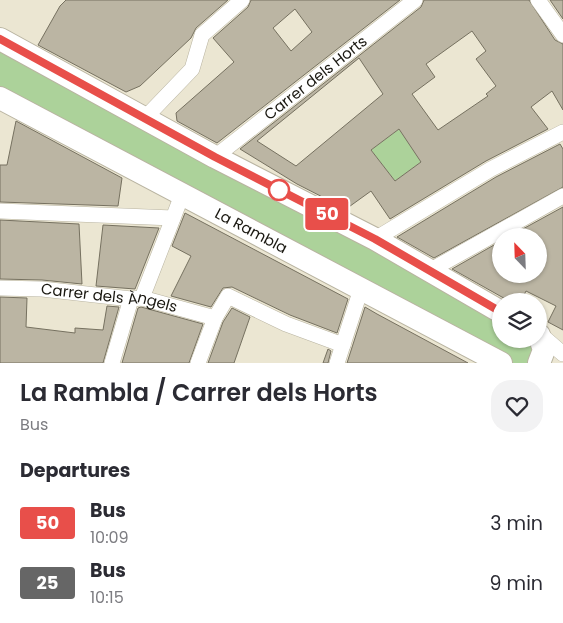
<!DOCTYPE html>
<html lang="en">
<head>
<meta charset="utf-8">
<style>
  body { margin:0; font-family:Poppins,sans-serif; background:#f2f2f3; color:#2b2b33; height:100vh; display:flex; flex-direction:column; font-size:19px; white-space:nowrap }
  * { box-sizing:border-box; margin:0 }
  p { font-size:16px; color:#7c7c81 }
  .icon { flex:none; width:28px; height:28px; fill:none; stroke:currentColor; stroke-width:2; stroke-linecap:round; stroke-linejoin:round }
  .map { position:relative; height:363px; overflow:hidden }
  .side { display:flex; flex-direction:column; background:#fff; flex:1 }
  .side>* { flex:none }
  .badge { padding:0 10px; border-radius:4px; font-size:18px; line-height:32px }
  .needle { width:32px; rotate:337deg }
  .fabs { position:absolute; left:492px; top:228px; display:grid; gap:10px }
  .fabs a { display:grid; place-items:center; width:55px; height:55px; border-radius:50%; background:#fff; box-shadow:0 1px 4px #0004; font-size:25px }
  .map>.badge { position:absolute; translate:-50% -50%; box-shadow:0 0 0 2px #fff }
  h2 { padding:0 20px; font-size:19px; line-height:45px }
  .round { display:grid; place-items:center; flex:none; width:52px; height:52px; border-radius:20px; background:#f2f2f3 }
  .headline { display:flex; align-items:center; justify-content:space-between; height:85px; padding:0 20px }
  h1 { font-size:24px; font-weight:600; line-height:38px }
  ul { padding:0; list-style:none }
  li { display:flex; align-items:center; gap:15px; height:60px; padding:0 20px }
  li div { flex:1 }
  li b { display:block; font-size:19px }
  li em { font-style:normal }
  li .badge { min-width:55px; font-weight:700; text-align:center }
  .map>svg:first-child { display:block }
  .green { fill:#acd29a }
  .building { fill:#bbb5a3; stroke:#767160; fill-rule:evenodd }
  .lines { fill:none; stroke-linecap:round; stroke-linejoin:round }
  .street-casing { stroke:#b9b4a1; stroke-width:16 }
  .secondary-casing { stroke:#b9b4a1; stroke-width:24 }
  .street { stroke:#fff; stroke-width:15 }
  .secondary { stroke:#fff; stroke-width:22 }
  .line-casing { stroke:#fff; stroke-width:11 }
  .line { stroke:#e84f4a; stroke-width:8 }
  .stop-dot { fill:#fff; stroke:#e84f4a; stroke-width:2.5 }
  .labels { text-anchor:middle; stroke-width:4; stroke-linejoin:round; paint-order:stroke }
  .street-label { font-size:15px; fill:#1a1811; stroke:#fff }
</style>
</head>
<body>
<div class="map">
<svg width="563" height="363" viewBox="0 0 563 363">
  <rect width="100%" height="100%" fill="#ebe6d2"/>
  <!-- green -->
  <path class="green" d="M 0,45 L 501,318 L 501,339 L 536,339 L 533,363 L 509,363 L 0,94 Z
    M 399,129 L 421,162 L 395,181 L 371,150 Z"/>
  <!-- building -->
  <path class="building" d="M 66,0 L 228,0 L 196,28 L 191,38 L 140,86 L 126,92 L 38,45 L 60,6 Z
    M 251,0 L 400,0 L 217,143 L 177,121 L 176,113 L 234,62 L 213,38 L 248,7 ZM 295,9 L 312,32 L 291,51 L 273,28 Z
    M 424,0 L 529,0 L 555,40 L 563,44 L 563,110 L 552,91 L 531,107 L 548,129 L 486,161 L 390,219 L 371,191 L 346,209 L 297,184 L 240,149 L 421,7 ZM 472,31 L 486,51 L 476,59 L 496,86 L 486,94 L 488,96 L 438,130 L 412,94 L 435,77 L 426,64 ZM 359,58 L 383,94 L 296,166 L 257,141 ZM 399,129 L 421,162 L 395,181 L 371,150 Z
    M 550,0 L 563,0 L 563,19 Z
    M 16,121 L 122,178 L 118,206 L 0,202 L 0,165 L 7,165 Z
    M 560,144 L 563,149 L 563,187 L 434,258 L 397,237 L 496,177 Z
    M 563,207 L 563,330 L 548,322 L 556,306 L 526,291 L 521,301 L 509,301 L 452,269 L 501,241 L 501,274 L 519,274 L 525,278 L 529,274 L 539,274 L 539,236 L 510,236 Z
    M 185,213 L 348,299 L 337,333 L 290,315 L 232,287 L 223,288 L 211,307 L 171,296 L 191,256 L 172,246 Z
    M 0,220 L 79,224 L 82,284 L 42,280 L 0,279 Z
    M 103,225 L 159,228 L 135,289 L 96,286 Z
    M 0,297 L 27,298 L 26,327 L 75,333 L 75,328 L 103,330 L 107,306 L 119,307 L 103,363 L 0,363 Z
    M 141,307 L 203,324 L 189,363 L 122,363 L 138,308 Z
    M 365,307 L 377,314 L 468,363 L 347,363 Z
    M 232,308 L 250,317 L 234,363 L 208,363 L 223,322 Z
    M 328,349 L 331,351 L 328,363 L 323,363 Z"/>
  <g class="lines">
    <defs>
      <g id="street">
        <path d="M 538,0 L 563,35"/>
        <path d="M 145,118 L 192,69 L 202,35 L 242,0"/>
        <path id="s1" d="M 215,157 L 415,0"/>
        <path d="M 0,211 L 173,218"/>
        <path d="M 375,239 L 491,169 L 563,132"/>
        <path d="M 429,271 L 563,196"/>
        <path id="s2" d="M 0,288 L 42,289 L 131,299 L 142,298 L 215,318"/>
        <path d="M 142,298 L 182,195"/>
        <path d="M 540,334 L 563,354"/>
        <path d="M 112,363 L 131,299"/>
        <path d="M 198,363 L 215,318 L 228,296 L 286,324 L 343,345"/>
        <path d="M 337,363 L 361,289"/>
      </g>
      <g id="secondary">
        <path d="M 0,39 L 215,157 L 375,239 L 501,312"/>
        <path id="s3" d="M 0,98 L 501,363"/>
        <path d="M 539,335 L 544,350 L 539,363"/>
      </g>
    </defs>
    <!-- street casing -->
    <use href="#street" class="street-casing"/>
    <!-- secondary casing -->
    <use href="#secondary" class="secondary-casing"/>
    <!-- street -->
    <use href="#street" class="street"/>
    <!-- secondary -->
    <use href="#secondary" class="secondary"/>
  </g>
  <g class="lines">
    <defs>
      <path id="line" d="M 0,39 L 215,157 L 375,239 L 501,312"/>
    </defs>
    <!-- line casing -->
    <use href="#line" class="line-casing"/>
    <!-- line -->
    <use href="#line" class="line"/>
  </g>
  <!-- markers -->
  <circle class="stop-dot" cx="279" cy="190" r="10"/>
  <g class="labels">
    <!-- street labels -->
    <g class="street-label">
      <text dy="5" stroke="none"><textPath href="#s1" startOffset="128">Carrer dels Horts</textPath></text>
      <text dy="5" stroke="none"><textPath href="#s3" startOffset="284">La Rambla</textPath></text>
      <text dy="5" stroke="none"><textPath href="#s2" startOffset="110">Carrer dels Àngels</textPath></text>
    </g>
  </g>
</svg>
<div class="fabs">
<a><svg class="needle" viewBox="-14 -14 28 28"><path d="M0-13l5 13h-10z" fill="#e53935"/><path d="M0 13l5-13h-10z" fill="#7c7c81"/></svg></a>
<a><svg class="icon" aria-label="layers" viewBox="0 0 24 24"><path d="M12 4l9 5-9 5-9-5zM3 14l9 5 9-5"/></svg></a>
</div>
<b class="badge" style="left:327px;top:214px;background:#e84f4a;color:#fff">50</b>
</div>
<section class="side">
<div class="headline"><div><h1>La Rambla / Carrer dels Horts</h1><p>Bus</p></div><a class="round"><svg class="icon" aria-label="heart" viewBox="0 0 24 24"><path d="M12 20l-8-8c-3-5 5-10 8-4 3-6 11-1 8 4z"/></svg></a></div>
<h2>Departures</h2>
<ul>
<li><span class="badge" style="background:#e84f4a;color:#fff">50</span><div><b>Bus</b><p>10:09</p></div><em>3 min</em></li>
<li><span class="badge" style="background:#666;color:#fff">25</span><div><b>Bus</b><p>10:15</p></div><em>9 min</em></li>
</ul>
</section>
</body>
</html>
